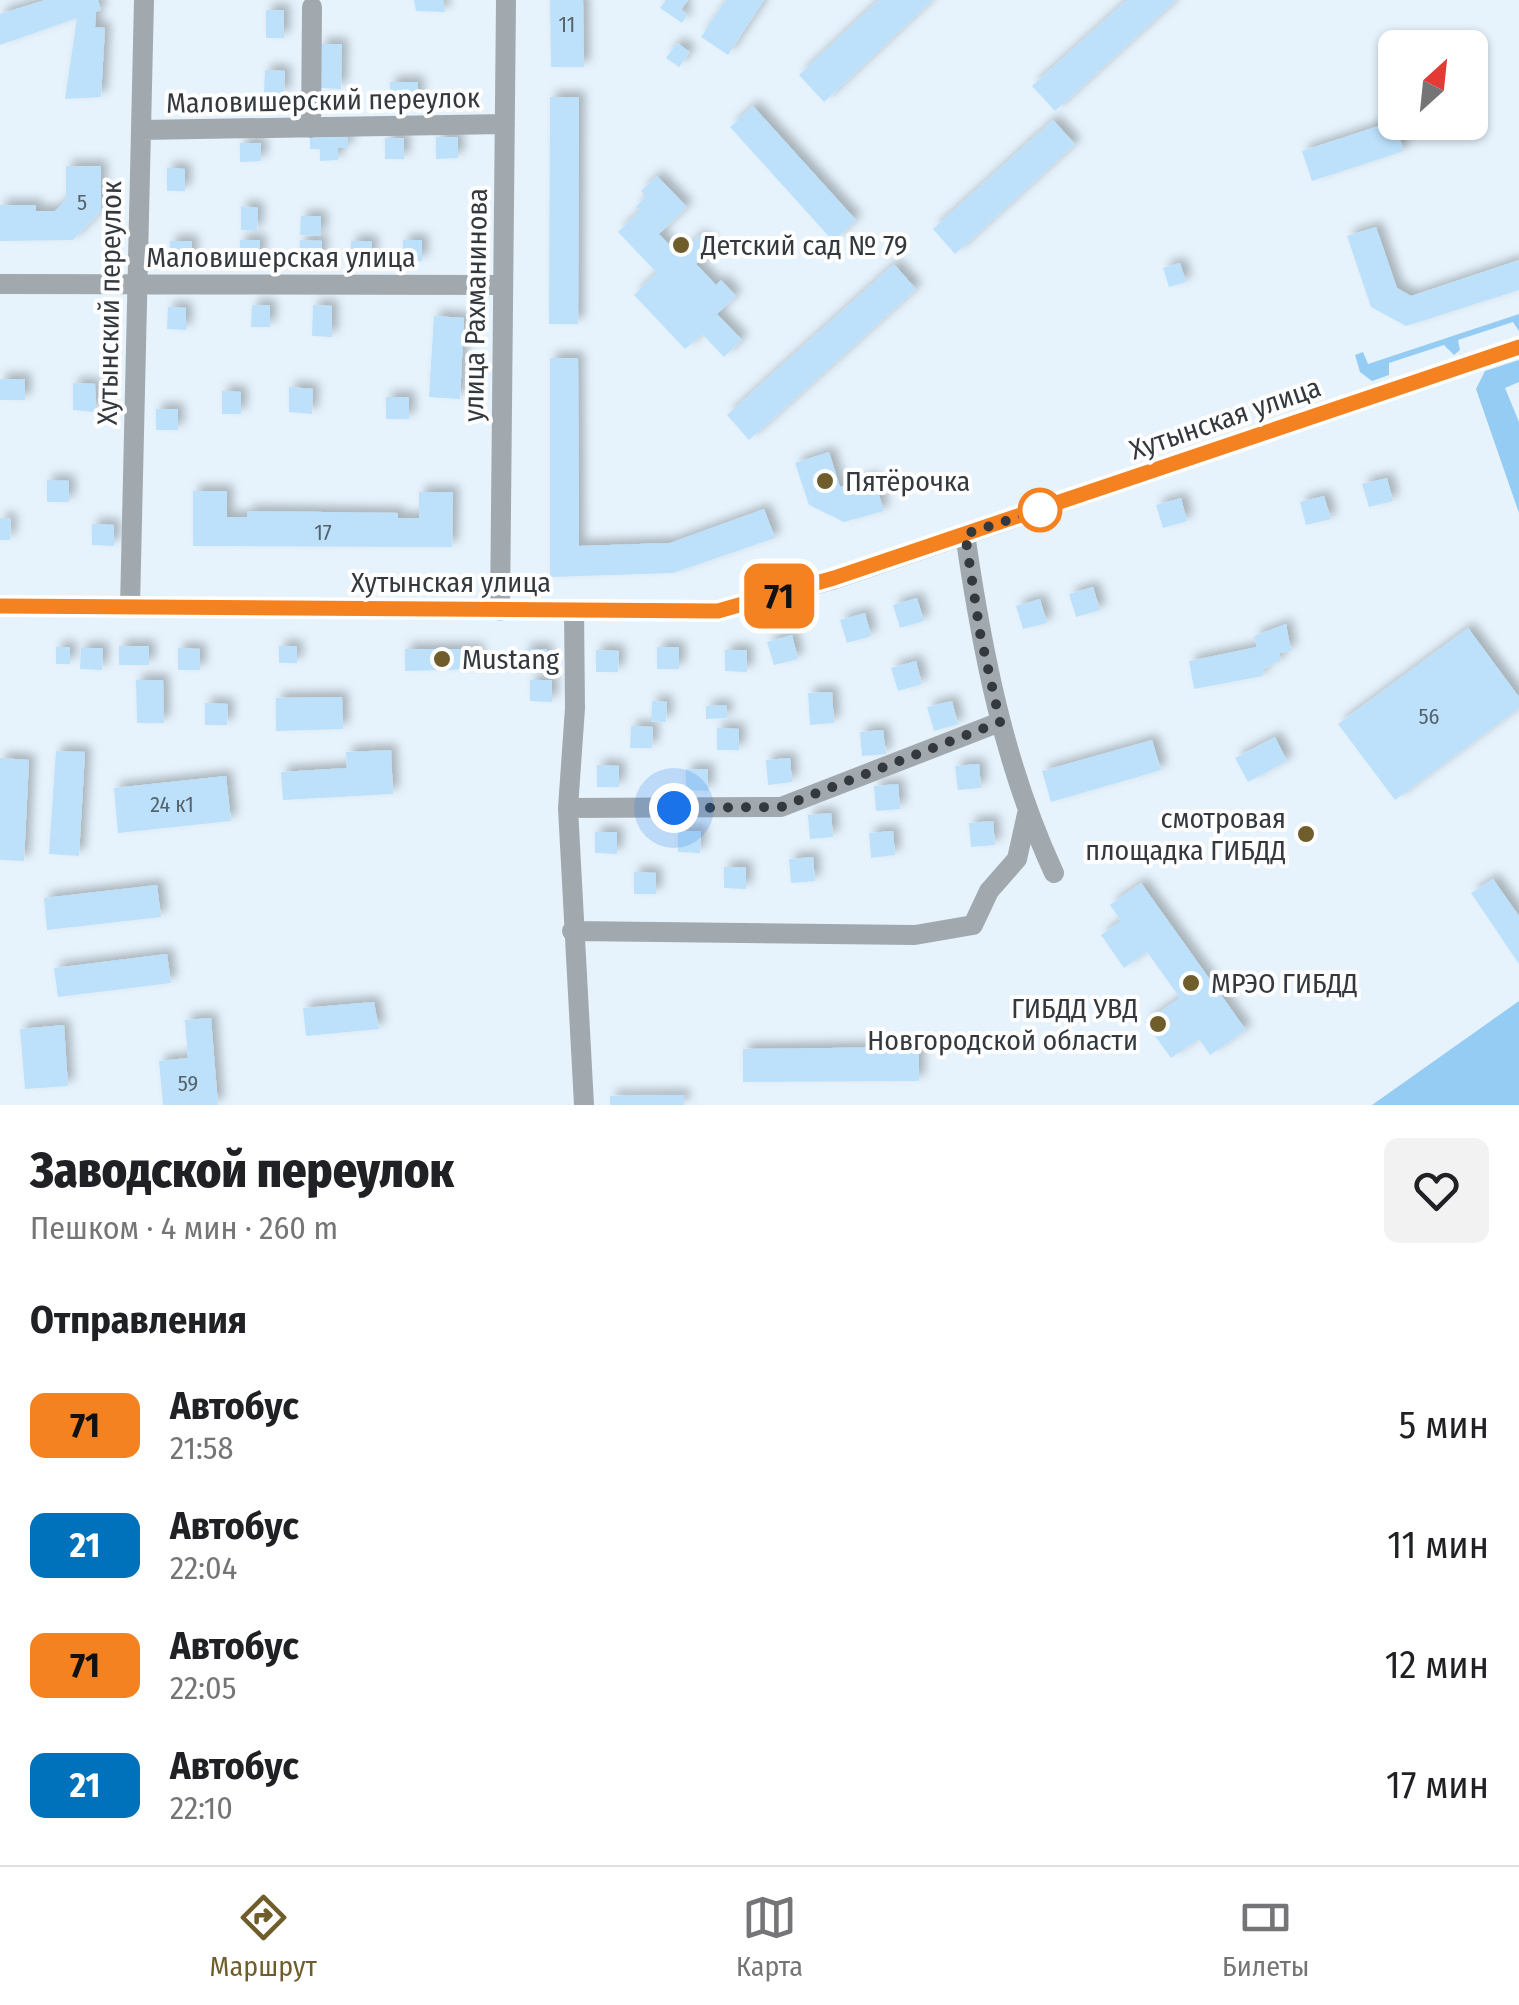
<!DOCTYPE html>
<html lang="ru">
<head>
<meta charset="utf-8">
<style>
  body { margin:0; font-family:"Fira Sans Condensed",sans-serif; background:#f2f2f2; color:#202124; height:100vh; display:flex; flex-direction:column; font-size:38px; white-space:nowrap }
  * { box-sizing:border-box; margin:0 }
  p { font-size:32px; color:#757577 }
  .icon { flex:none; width:55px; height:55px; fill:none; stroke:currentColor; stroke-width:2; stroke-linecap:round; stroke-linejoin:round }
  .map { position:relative; height:1105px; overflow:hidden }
  .panel { display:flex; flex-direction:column; background:#fff; flex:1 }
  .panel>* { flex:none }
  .badge { padding:0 20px; border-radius:15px; font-size:35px; line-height:65px }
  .needle { width:65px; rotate:27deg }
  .tools { position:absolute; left:1378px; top:30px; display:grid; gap:20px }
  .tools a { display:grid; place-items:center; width:110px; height:110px; border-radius:15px; background:#fff; box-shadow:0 2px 8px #0004; font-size:50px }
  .you { position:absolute; width:50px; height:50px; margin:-25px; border:8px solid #fff; border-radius:50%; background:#1a73e8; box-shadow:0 0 0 15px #1a73e833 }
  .map>.badge { position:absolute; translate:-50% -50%; box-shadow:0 0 0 5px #fff }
  h2 { padding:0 30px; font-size:38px; line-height:90px }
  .round { display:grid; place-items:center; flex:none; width:105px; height:105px; border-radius:15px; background:#f2f2f2 }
  .summary { display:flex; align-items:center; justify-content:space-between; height:170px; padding:0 30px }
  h1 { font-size:48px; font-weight:800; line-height:75px }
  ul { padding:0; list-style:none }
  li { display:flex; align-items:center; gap:30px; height:120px; padding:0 30px }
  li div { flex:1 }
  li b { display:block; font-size:38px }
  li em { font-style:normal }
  li .badge { min-width:110px; font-weight:700; text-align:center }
  .tab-bar { display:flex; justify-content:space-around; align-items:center; height:140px; border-top:2px solid #e0e0e0; background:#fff; font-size:28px; color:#757577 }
  .tab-bar a { display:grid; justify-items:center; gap:5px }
  .tab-bar .current { color:#6f5e2c }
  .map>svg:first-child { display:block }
  .green { fill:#95ccf4 }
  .building { fill:#bde1fb; filter:url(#shadow) }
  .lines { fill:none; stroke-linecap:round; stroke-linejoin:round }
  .minor { stroke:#a2a9ae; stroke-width:20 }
  .line-casing { stroke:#fff; stroke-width:22 }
  .line { stroke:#f58220; stroke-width:15 }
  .walk { stroke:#33393e; stroke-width:10; stroke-dasharray:0 18 }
  .poi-dot { fill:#6f5e2c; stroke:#fefefe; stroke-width:4 }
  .stop-dot { fill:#fff; stroke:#f58220; stroke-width:5 }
  .labels { text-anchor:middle; stroke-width:8; stroke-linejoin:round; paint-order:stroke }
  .number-label { font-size:22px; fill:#56636d }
  .street-label { font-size:28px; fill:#33393e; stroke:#fefefe }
  .poi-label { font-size:28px; fill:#33393e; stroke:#fefefe; text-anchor:start }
</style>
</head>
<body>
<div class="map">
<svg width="1519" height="1105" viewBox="0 0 1519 1105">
  <defs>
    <filter id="shadow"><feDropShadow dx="6" dy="-6" stdDeviation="5" flood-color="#0004"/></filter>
  </defs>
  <rect width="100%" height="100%" fill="#e6f3fd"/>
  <!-- green -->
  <path class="green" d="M 1519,314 L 1519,331 L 1513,322 L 1458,340 L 1460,350 L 1454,355 L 1444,345 L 1389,363 L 1389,375 L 1372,381 L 1360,372 L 1355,355 L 1363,352 L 1368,364 Z
    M 1519,360 L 1519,382 L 1505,388 L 1519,422 L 1519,513 L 1476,389 L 1485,371 Z
    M 1519,1001 L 1519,1105 L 1372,1105 Z"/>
  <!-- building -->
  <path class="building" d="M 45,0 L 98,0 L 101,10 L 96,12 L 95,27 L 105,28 L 101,97 L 65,99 L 77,18 L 0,45 L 0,14 Z
    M 414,0 L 443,0 L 445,12 L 416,11 Z
    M 550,0 L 583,0 L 584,67 L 551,67 Z
    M 666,0 L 688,0 L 681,10 L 687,15 L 682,23 L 660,8 Z
    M 726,0 L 764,0 L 728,55 L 701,37 Z
    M 879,0 L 932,0 L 824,102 L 799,75 Z
    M 1127,0 L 1176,0 L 1055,111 L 1032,86 Z
    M 266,10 L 284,10 L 284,38 L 266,38 Z
    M 677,43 L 690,52 L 679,67 L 666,58 Z
    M 320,44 L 342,44 L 341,89 L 320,88 Z
    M 265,70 L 285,71 L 284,95 L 264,94 Z
    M 390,82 L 418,82 L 418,105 L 390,105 Z
    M 550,97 L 579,97 L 578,324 L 549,324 Z
    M 753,106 L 856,220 L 833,241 L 730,127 Z
    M 1053,120 L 1075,144 L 955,254 L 933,229 Z
    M 1394,121 L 1404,151 L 1312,181 L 1302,151 Z
    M 310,137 L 348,137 L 348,148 L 338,148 L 338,160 L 320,161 L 320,149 L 310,149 Z
    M 436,137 L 458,137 L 458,158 L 436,159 Z
    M 385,138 L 404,138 L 404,159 L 385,159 Z
    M 240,143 L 261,143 L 261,161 L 240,162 Z
    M 66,166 L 101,166 L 101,211 L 73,240 L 0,241 L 0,205 L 36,205 L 36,211 L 55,211 L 66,200 Z
    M 167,168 L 185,169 L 185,191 L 167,191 Z
    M 657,176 L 687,207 L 659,234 L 679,255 L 700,235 L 713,249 L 696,264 L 716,285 L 721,280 L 736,296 L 717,314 L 742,340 L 724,357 L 702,334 L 685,349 L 634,295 L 657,273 L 618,232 L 640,211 L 636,207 L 646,196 L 641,191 Z
    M 241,206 L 258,208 L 257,231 L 241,230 Z
    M 301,216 L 321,216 L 321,236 L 300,235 Z
    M 1376,227 L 1397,288 L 1411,296 L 1519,260 L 1519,290 L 1406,326 L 1371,307 L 1347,236 Z
    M 240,240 L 260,240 L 260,261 L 240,261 Z
    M 300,240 L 322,241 L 321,263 L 299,262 Z
    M 403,240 L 422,240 L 422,261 L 403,261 Z
    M 170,241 L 192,241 L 192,262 L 170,262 Z
    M 351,241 L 372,241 L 371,263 L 350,262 Z
    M 1180,263 L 1186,282 L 1169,287 L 1163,268 Z
    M 894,264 L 916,289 L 749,440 L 727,415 Z
    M 252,305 L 270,305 L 270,327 L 251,327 Z
    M 313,305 L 332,306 L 332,337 L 312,336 Z
    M 168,307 L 186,308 L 186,330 L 167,329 Z
    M 434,316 L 464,318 L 460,399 L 429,397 Z
    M 550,358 L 578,358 L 579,546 L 670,543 L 764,509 L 775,538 L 673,573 L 550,577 Z
    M 0,379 L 25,379 L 25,400 L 0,400 Z
    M 73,383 L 95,384 L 96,412 L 73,410 Z
    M 289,387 L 313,389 L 312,414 L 289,412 Z
    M 222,391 L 241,392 L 241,414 L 222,414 Z
    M 386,397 L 409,397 L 409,419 L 386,419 Z
    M 156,409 L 178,409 L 178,430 L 156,430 Z
    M 829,452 L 840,487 L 873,477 L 884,511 L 844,522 L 809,505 L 795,463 Z
    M 1387,478 L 1393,501 L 1369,507 L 1362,484 Z
    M 47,480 L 69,481 L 69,502 L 47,502 Z
    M 193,491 L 227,491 L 227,517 L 247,517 L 247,511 L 398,513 L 398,518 L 419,518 L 419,492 L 453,492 L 452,547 L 193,546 Z
    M 1324,496 L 1331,519 L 1306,525 L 1300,502 Z
    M 1181,498 L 1187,521 L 1163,528 L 1156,505 Z
    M 0,518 L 11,519 L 10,540 L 0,540 Z
    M 92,524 L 114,525 L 114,546 L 92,545 Z
    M 1093,587 L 1100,610 L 1076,617 L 1069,594 Z
    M 917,598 L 924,621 L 900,628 L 893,605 Z
    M 1040,599 L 1047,623 L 1023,629 L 1016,606 Z
    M 865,613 L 871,636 L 847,643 L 840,620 Z
    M 1286,624 L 1291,651 L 1279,653 L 1281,660 L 1262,670 L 1263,676 L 1194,689 L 1189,661 L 1257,647 L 1254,636 Z
    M 1468,628 L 1519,697 L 1519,708 L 1395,800 L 1338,724 Z
    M 792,635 L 798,659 L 774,665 L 767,642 Z
    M 119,646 L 149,646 L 149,665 L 119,665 Z
    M 279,646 L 297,646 L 297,663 L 279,663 Z
    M 56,647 L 70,647 L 70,664 L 56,664 Z
    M 657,647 L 679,647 L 679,669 L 657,669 Z
    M 81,648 L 103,648 L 102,670 L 80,669 Z
    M 178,648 L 200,649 L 200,670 L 178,670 Z
    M 405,649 L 478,649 L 478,669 L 405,671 Z
    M 525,649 L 547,649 L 547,671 L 524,670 Z
    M 596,650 L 619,651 L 618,672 L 596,672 Z
    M 725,650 L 747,650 L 747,672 L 725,671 Z
    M 916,661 L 922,684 L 898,691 L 891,668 Z
    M 136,680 L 163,680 L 164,723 L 137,723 Z
    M 530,680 L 552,680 L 552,702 L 530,701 Z
    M 832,692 L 834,723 L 810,725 L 808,693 Z
    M 342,697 L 343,729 L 276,731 L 276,698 Z
    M 652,701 L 667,702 L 666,722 L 651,721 Z
    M 952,701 L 958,724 L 934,731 L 927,707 Z
    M 205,703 L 228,704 L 227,725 L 205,725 Z
    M 726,705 L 727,718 L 706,719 L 706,706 Z
    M 631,726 L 653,727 L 652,748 L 630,748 Z
    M 717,728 L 739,729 L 739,750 L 717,750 Z
    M 883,730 L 886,754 L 862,756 L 860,732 Z
    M 1275,737 L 1287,761 L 1248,782 L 1235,758 Z
    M 1152,740 L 1161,770 L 1051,802 L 1042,771 Z
    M 391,750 L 393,794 L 283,800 L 281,772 L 347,768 L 346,752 Z
    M 56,751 L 85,752 L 79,856 L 49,854 Z
    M 0,758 L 29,760 L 24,861 L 0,860 Z
    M 790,758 L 792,782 L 768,785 L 766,760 Z
    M 979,764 L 981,788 L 958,790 L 955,766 Z
    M 597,765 L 619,766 L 619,787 L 597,787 Z
    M 686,769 L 708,769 L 708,791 L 686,790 Z
    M 226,776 L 231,821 L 118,833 L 114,788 Z
    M 898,784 L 900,809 L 876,811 L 874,786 Z
    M 831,813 L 833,837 L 810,839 L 808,815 Z
    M 993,821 L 995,845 L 971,847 L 969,823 Z
    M 678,831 L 701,831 L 700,853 L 678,852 Z
    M 893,831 L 895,855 L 871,858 L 869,833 Z
    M 595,832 L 617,832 L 617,854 L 595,853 Z
    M 813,857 L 815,881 L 791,883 L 789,859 Z
    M 724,867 L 746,867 L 746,889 L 724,888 Z
    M 634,872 L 656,873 L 656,894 L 634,894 Z
    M 1493,879 L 1519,916 L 1519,964 L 1471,893 Z
    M 1141,883 L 1246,1030 L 1210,1055 L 1199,1039 L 1171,1058 L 1145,1022 L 1180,998 L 1147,952 L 1124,968 L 1101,935 L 1121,921 L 1110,905 Z
    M 157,885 L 161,917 L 47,930 L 44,898 Z
    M 167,954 L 171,983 L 58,997 L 54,968 Z
    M 374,1002 L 379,1029 L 306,1036 L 303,1008 Z
    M 211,1018 L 218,1105 L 163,1105 L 159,1061 L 188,1058 L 185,1020 Z
    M 64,1025 L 68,1086 L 25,1089 L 20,1029 Z
    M 919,1047 L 919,1081 L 743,1082 L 743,1049 Z
    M 684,1095 L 684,1105 L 610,1105 L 610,1096 Z"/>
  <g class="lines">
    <!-- minor -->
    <path class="minor" d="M 311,128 L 312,7
      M 141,130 L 505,124
      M 0,284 L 502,285
      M 965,534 C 982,651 1004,765 1054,873
      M 0,606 L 718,611 L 835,579 L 1519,347
      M 130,607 L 144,0
      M 574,609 L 575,708 L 568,808 L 584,1105
      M 500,611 L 506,0
      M 568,808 L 781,807 L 1000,722
      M 572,931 L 915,935 L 973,925 L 989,891 L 1017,859 L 1027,814"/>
  </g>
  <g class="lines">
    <defs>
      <path id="line" d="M 0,606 L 718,611 L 834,578 L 1519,347"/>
    </defs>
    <!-- line casing -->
    <use href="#line" class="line-casing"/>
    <!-- line -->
    <use href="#line" class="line"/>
    <!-- walk -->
    <path class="walk" d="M 674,808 L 781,807 L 1000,722 L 980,633 L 965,534 L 1040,510"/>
  </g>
  <!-- markers -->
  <g class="poi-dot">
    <circle cx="681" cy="245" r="10"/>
    <circle cx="825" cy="481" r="10"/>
    <circle cx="442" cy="659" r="10"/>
    <circle cx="1306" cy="834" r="10"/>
    <circle cx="1191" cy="983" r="10"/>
    <circle cx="1158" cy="1024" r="10"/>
  </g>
  <circle class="stop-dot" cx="1040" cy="510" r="20"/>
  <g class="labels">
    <!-- number labels -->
    <g class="number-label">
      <text x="567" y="32">11</text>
      <text x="82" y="210">5</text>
      <text x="323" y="540">17</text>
      <text x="1429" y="724">56</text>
      <text x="172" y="812">24 к1</text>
      <text x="188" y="1091">59</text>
    </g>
    <!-- street labels -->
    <g class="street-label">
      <text transform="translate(323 100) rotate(-1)" y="10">Маловишерский переулок</text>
      <text x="281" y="267">Маловишерская улица</text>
      <text transform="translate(109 303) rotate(-89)" y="10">Хутынский переулок</text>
      <text transform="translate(475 305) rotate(-89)" y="10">улица Рахманинова</text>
      <text transform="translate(1225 418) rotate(-19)" y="10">Хутынская улица</text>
      <text x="451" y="592">Хутынская улица</text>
    </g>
    <!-- poi labels -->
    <g class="poi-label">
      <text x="701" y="255">Детский сад № 79</text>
      <text x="845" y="491">Пятёрочка</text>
      <text x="462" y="669">Mustang</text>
      <text x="1286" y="828" text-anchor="end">смотровая<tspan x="1286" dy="32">площадка ГИБДД</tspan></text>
      <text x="1211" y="993">МРЭО ГИБДД</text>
      <text x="1138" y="1018" text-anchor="end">ГИБДД УВД<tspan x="1138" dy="32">Новгородской области</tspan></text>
    </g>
  </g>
</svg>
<div class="tools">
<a><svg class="needle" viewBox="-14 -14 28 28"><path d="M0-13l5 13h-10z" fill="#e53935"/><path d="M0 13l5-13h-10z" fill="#757577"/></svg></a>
</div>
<div class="you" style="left:674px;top:808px"></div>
<b class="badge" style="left:779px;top:596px;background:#f58220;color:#111">71</b>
</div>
<section class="panel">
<div class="summary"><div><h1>Заводской переулок</h1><p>Пешком · 4 мин · 260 m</p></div><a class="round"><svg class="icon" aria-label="heart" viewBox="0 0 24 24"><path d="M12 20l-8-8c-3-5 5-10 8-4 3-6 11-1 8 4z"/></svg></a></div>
<h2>Отправления</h2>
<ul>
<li><span class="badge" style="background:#f58220;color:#111">71</span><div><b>Автобус</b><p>21:58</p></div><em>5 мин</em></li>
<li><span class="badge" style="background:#0072bc;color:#fff">21</span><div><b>Автобус</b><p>22:04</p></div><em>11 мин</em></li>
<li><span class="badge" style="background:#f58220;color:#111">71</span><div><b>Автобус</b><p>22:05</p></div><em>12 мин</em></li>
<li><span class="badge" style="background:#0072bc;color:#fff">21</span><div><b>Автобус</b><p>22:10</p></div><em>17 мин</em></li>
</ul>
</section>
<nav class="tab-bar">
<a class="current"><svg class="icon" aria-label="directions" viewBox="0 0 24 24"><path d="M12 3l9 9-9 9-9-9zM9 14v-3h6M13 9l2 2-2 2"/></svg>Маршрут</a>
<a><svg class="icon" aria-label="map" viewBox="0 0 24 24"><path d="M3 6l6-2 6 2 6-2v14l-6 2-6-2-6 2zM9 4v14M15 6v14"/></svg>Карта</a>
<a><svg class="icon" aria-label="tickets" viewBox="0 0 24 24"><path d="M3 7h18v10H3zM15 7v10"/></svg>Билеты</a>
</nav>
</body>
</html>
